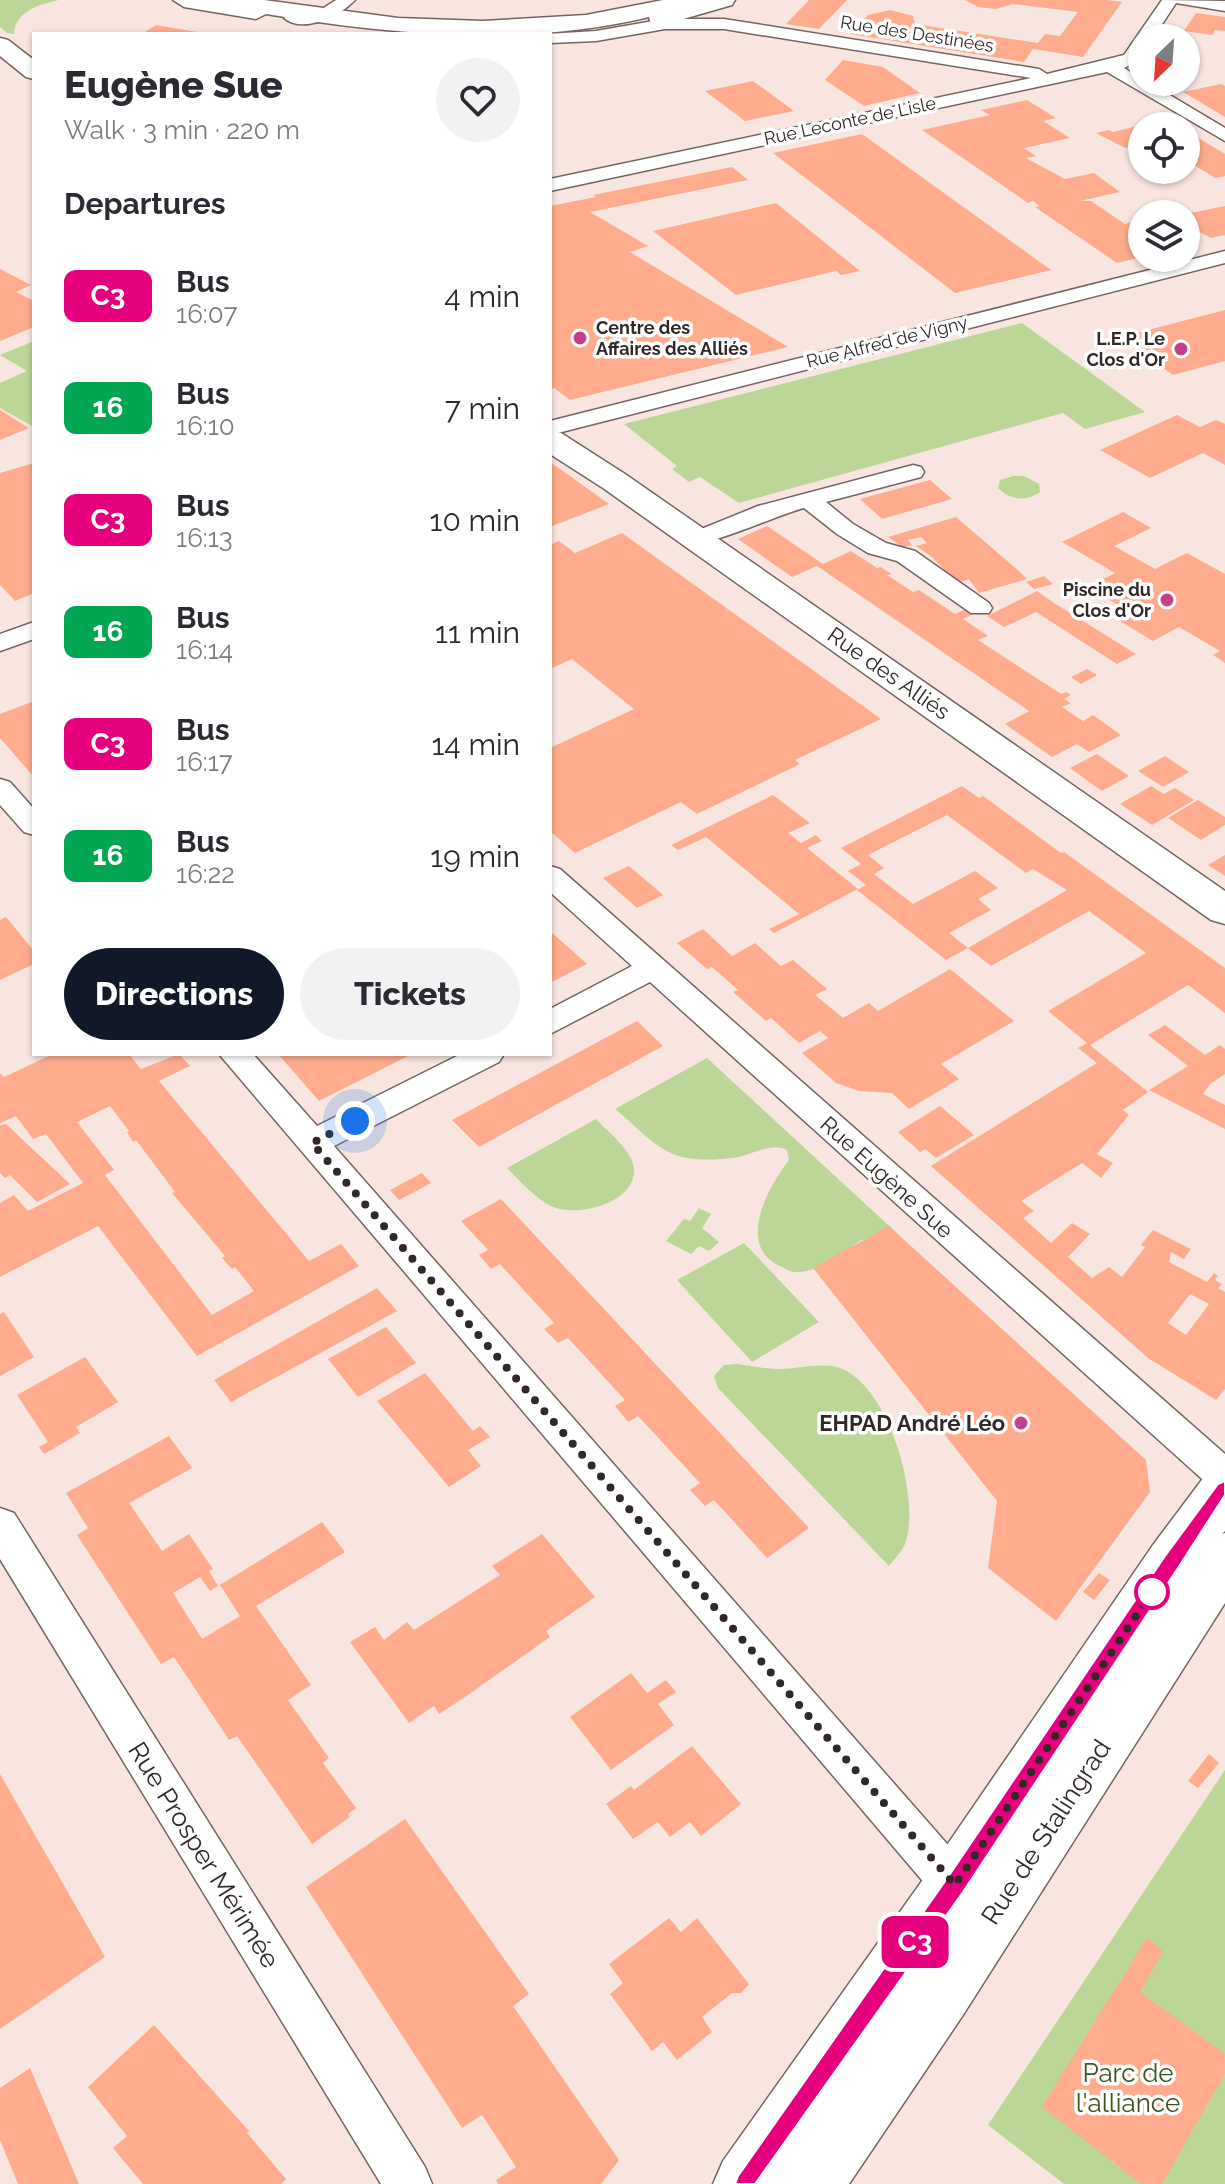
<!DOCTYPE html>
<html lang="en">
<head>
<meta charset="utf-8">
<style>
  body { margin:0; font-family:Raleway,sans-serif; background:#f2f2f3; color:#2b2b33; height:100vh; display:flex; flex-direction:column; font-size:30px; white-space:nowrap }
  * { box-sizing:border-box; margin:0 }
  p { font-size:26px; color:#7c7c81 }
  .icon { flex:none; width:44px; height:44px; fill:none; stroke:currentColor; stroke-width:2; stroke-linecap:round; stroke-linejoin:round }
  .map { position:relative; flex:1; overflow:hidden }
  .sheet { position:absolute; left:32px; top:32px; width:520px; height:1024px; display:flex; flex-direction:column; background:#fff; border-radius:0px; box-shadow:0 2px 6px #0004 }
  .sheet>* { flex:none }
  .badge { padding:0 16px; border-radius:12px; font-size:28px; line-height:52px }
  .needle { width:52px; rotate:205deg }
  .tools { position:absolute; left:1128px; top:24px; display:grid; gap:16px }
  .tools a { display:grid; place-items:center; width:72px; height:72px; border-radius:50%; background:#fff; box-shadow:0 2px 6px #0004; font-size:40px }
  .you { position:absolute; width:40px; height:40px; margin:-20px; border:6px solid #fff; border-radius:50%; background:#1a73e8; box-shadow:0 0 0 12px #1a73e833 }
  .map>.badge { position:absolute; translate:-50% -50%; box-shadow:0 0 0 4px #fff }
  h2 { padding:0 32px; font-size:30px; line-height:72px }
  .round { display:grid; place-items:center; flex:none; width:84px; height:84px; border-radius:42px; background:#f2f2f3 }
  .overview { display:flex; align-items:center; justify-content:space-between; height:136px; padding:0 32px }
  h1 { font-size:38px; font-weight:800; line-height:60px }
  .button { display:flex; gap:16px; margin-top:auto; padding:16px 32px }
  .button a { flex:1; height:92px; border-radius:48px; background:#111827; color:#fff; font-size:32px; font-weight:800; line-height:92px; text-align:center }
  .button a+a { background:#f2f2f3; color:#2b2b33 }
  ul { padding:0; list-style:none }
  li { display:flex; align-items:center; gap:24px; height:112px; padding:0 32px }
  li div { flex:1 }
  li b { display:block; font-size:30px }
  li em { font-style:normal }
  li .badge { min-width:88px; font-weight:700; text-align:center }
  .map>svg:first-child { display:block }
  .green { fill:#bbd696 }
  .building { fill:#feac8d; fill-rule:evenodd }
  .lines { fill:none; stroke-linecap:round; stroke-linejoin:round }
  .street-casing { stroke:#756560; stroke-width:3 }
  .secondary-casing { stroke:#756560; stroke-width:3 }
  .street { fill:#fff; fill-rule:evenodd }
  .secondary { fill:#fff; fill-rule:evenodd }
  .line { fill:#e6007e; stroke:#fff; stroke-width:2 }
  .walk { stroke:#302927; stroke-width:8; stroke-dasharray:0 14.4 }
  .poi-dot { fill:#c44086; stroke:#fff; stroke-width:3 }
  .stop-dot { fill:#fff; stroke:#e6007e; stroke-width:4 }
  .labels { text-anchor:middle; stroke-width:7; stroke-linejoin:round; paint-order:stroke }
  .far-street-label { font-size:18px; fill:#302927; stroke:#fff }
  .far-poi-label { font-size:18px; font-weight:bold; fill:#302927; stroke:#fff; text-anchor:end }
  .street-label { font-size:22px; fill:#302927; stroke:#fff }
  .poi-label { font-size:22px; font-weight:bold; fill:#302927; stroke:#fff; text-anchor:end }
  .near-street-label { font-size:26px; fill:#302927; stroke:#fff }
  .near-park-label { font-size:26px; fill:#3f531e; stroke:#fff }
</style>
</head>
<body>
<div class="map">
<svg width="1225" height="2184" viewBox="0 0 1225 2184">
  <rect width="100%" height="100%" fill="#f8e5df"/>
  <!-- green -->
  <path class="green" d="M 0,0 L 59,0 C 40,4 15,11 14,34 L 7,33 L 0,27 Z
    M 1022,323 L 1145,412 L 1085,429 L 1063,413 L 739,503 L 700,477 L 689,482 L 672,469 L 677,466 L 624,424 Z
    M 34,341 L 34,427 L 0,408 L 0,383 L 27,371 L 0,355 Z
    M 1013,476 L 1024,476 L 1039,484 L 1040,492 C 1027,502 1009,500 998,488 L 1000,480 Z
    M 707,1058 L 898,1234 L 881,1246 L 869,1239 L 861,1240 C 842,1253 818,1274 793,1272 C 789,1271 786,1269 782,1267 C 735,1248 767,1188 789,1160 L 787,1150 C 772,1141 750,1156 733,1158 C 715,1160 692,1161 676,1155 C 654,1148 633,1123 615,1109 Z
    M 596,1119 C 607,1131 632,1150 634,1168 C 637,1204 574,1219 549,1205 C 533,1196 520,1181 507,1168 Z
    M 699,1208 L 711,1214 L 702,1228 L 719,1242 L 709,1251 L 699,1246 L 691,1254 L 666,1241 L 684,1219 L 690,1221 Z
    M 744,1243 L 819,1322 L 752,1362 L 677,1280 Z
    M 737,1364 C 751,1366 766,1369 780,1369 C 799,1369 822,1362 840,1368 C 889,1386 920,1496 906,1541 C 904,1550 894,1559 889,1566 L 718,1388 L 714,1376 L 724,1365 Z
    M 1225,1770 L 1225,2184 L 1064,2184 L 988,2125 Z"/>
  <!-- building -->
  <path class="building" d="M 809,0 L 847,0 L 819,29 L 786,24 Z
    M 965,0 L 1107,0 L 1122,2 L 1083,57 L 1033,49 L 1024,62 L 851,34 L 868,15 L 890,10 L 913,16 L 915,24 L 1038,43 L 1045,34 L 1060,36 L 1078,12 L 1013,4 L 996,9 L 978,7 Z
    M 1196,13 L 1225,17 L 1225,31 L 1215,30 L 1212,35 L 1184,31 Z
    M 156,25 L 197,32 L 197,34 L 142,34 Z
    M 843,60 L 883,67 L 920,93 L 864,106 L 825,80 Z
    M 753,81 L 794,111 L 745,121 L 705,91 Z
    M 1221,84 L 1225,86 L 1225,117 L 1183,92 Z
    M 1027,100 L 1056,118 L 1043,121 L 1070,138 L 1024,148 L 1036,156 L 1026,158 L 1065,179 L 1094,173 L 1120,192 L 1080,201 L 1091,201 L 1125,224 L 1142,219 L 1142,257 L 1117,263 L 1035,207 L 1039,206 L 1033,201 L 1028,203 L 922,130 L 990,115 L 981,110 Z
    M 1153,122 L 1164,126 L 1142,126 L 1142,145 L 1125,148 L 1096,133 L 1109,130 L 1113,132 Z
    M 862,134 L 1051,270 L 955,293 L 773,153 Z
    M 1195,136 L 1225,154 L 1225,176 L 1215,178 L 1186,160 L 1186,137 Z
    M 732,167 L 748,180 L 590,212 L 648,246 L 630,252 L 788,347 L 570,400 L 554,388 L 550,389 L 550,206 L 596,197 L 593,195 Z
    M 776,203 L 860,271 L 841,275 L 836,271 L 736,295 L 653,231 Z
    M 1225,206 L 1225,235 L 1211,238 L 1186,225 L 1186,214 Z
    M 0,269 L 31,285 L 16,292 L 34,301 L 34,327 L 0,341 Z
    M 1225,310 L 1225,361 L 1173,375 L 1121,337 Z
    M 0,410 L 29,428 L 0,440 Z
    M 1177,415 L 1200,427 L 1216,420 L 1225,424 L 1225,465 L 1203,453 L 1150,478 L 1100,450 Z
    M 550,462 L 577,481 L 609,504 L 550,527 Z
    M 34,463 L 34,593 L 15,601 L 0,585 L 0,473 Z
    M 930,480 L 952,499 L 882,519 L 860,499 Z
    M 1123,512 L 1151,528 L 1114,546 L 1155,569 L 1187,553 L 1225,574 L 1225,663 L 1213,655 L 1220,651 L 1179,627 L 1153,641 L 1118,620 L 1131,613 L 1088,587 L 1115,573 L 1062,542 Z
    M 956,517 L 1020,572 L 1027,579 L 979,593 L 969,579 L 957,583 L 932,557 L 916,546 L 927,543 L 921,537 L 908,540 L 912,545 L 902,547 L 888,537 Z
    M 767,526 L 823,564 L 851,551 L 877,568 L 881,567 L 891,574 L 887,575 L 913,592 L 919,590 L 955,614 L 970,607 L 978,612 L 963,619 L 988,636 L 978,640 L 1061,694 L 1066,692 L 1071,695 L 1064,699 L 1071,703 L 1062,707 L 1083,721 L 1093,715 L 1121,735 L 1089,752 L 1077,744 L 1052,757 L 1005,724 L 1029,711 L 817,566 L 792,577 L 738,539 Z
    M 622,533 L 881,719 L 795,760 L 800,764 L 697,814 L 681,802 L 575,853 L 550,831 L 550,748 L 634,709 L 572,659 L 550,669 L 550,545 L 559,541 L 575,553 Z
    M 1044,576 L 1053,584 L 1034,589 L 1026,582 Z
    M 1037,591 L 1054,603 L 1136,654 L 1117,664 L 1036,612 L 1004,627 L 987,616 Z
    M 1087,669 L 1097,675 L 1081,684 L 1071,677 Z
    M 34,701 L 34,777 L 0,738 L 0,714 Z
    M 1097,754 L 1129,776 L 1102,791 L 1070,768 Z
    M 1165,756 L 1189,772 L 1163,787 L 1138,771 Z
    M 962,786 L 979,798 L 983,796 L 1061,853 L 1064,852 L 1225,968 L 1225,1013 L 1188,985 L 1090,1045 L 1148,1092 L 1123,1110 L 1129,1115 L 1097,1154 L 1113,1163 L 1101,1178 L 1082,1163 L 1021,1201 L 1034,1211 L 1023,1218 L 1051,1243 L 1072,1223 L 1090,1234 L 1068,1257 L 1092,1278 L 1109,1267 L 1122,1277 L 1145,1247 L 1141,1245 L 1153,1230 L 1191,1249 L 1184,1259 L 1171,1252 L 1169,1262 L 1207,1282 L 1214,1273 L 1218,1276 L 1215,1280 L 1222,1284 L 1218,1288 L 1225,1292 L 1225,1389 L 1216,1400 L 1148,1358 L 931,1166 L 1097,1063 L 1078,1048 L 1087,1043 L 1048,1011 L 1146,953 L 1089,911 L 991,966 L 968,948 L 1067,890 L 1033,869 L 1026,873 L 947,815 L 868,855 L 884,868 L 874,874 L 913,904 L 975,871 L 998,888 L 978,899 L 991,910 L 949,933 L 968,948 L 946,960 L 857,890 L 866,885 L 848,871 L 861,864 L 841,848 ZM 1190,1294 L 1209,1304 L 1186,1335 L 1168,1323 Z
    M 1151,786 L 1164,794 L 1175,788 L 1194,800 L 1152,825 L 1120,804 Z
    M 773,795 L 810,823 L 788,833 L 801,843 L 816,835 L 822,841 L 807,848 L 858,889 L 774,933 L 769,929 L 799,914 L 706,837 L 678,850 L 671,845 Z
    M 1198,800 L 1225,817 L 1225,825 L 1201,840 L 1168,818 Z
    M 1225,855 L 1225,876 L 1208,865 Z
    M 629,866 L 663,895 L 637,908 L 603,878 Z
    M 6,917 L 34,951 L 34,964 L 0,980 L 0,920 Z
    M 703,929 L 732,956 L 755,943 L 781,966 L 793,960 L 827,989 L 815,995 L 843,1018 L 869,1003 L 878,1011 L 950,969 L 1014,1021 L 941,1064 L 959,1079 L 909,1109 L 892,1093 L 859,1091 L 836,1083 L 802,1053 L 828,1038 L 820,1031 L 799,1043 L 771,1018 L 766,1021 L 733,992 L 738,990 L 712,967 L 707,969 L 677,943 Z
    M 550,931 L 587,964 L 550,983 Z
    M 637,1021 L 663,1046 L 479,1147 L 452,1120 Z
    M 1165,1025 L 1205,1055 L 1220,1045 L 1225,1049 L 1225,1074 L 1210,1084 L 1203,1094 L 1225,1105 L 1225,1129 L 1149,1090 L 1188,1066 L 1148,1035 Z
    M 53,1054 L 129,1054 L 141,1069 L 179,1054 L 190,1066 L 159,1081 L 309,1261 L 341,1244 L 359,1266 L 197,1356 L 98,1226 L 0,1277 L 0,1203 L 14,1195 L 28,1211 L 83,1183 L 46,1134 L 33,1139 L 16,1116 L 0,1123 L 0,1073 L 4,1077 ZM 110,1106 L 129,1131 L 127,1132 L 133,1142 L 136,1140 L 175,1192 L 172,1193 L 225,1256 L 222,1258 L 232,1269 L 235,1267 L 254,1291 L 212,1315 L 105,1175 L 114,1170 L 77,1122 Z
    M 278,1054 L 412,1054 L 319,1101 Z
    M 940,1106 L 974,1135 L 936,1158 L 925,1149 L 920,1152 L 898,1132 Z
    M 6,1124 L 70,1184 L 37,1202 L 10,1175 L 5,1178 L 0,1173 L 0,1126 Z
    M 422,1173 L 431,1183 L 399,1200 L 390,1190 Z
    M 501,1199 L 809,1528 L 767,1558 L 714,1500 L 705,1506 L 690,1490 L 700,1483 L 638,1416 L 628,1422 L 615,1406 L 625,1400 L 568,1338 L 558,1343 L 544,1329 L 554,1323 L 500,1264 L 491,1269 L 479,1255 L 488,1250 L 461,1221 Z
    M 889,1226 L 1146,1460 L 1150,1492 L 1056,1621 L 988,1568 L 997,1501 L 813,1268 Z
    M 377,1288 L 397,1311 L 231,1402 L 214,1380 Z
    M 4,1312 L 34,1357 L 0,1376 L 0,1314 Z
    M 386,1327 L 416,1363 L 358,1397 L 328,1359 Z
    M 85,1357 L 118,1402 L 76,1427 L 80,1433 L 44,1454 L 39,1447 L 48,1442 L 17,1395 Z
    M 425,1373 L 473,1431 L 480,1426 L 490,1437 L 468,1450 L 481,1466 L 449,1487 L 377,1401 Z
    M 169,1436 L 192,1468 L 129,1503 L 162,1551 L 189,1534 L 213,1569 L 209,1571 L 218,1586 L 210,1591 L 200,1577 L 173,1593 L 202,1639 L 240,1616 L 220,1585 L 322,1522 L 345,1552 L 256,1606 L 311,1685 L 288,1700 L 329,1758 L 323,1763 L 356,1808 L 348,1814 L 350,1817 L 312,1844 L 237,1736 L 229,1740 L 174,1657 L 161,1664 L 77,1535 L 88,1528 L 66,1493 Z
    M 542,1534 L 595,1597 L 546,1631 L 550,1637 L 465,1697 L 439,1714 L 434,1706 L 409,1723 L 350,1642 L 375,1627 L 384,1640 L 407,1622 L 414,1630 L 500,1575 L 492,1566 Z
    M 1099,1573 L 1110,1580 L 1094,1600 L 1083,1592 Z
    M 631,1673 L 647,1693 L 666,1680 L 676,1692 L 658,1704 L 674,1725 L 611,1770 L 570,1717 Z
    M 692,1746 L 741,1804 L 701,1836 L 690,1822 L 670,1837 L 658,1822 L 633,1839 L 606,1804 L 631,1786 L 634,1790 Z
    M 1209,1754 L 1219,1763 L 1198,1788 L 1188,1781 Z
    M 0,1774 L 105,1957 L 0,2029 Z
    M 405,1819 L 529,1994 L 513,2006 L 619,2160 L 601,2184 L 498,2184 L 496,2180 L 516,2167 L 482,2115 L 462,2128 L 306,1887 Z
    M 669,1918 L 681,1932 L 697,1918 L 749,1984 L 741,1993 L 732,1993 L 702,2017 L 712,2032 L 677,2060 L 663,2042 L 652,2051 L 610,1994 L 623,1983 L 609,1964 Z
    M 1147,1938 L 1163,1951 L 1140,1992 L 1225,2054 L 1225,2073 L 1162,2184 L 1141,2184 L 1042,2107 Z
    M 154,2025 L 249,2131 L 247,2133 L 286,2179 L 281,2184 L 143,2184 L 113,2148 L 127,2136 L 88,2087 Z
    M 30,2068 L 79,2184 L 18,2184 L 0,2140 L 0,2088 Z"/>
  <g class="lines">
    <defs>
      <path id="street" d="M 336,0 L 355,0 C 340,16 303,34 284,18 L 292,13 L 319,11 Z
        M 1162,0 L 1225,1 L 1225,11 L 1176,3 L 1153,38 L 1142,38 C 1142,55 1140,61 1124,68 L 1142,79 L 1142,82 L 1148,82 L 1225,128 L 1225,141 L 1107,72 L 550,191 L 550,179 L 1031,78 L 724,29 L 665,29 L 596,41 L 550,43 L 550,34 L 546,34 L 596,31 L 665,19 L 724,19 L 1039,69 L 1047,74 L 1124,55 Z
        M 1225,251 L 1225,263 L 550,435 L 550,421 Z
        M 913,465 L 921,467 L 924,472 L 921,477 L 826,502 L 853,524 L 886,543 L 915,551 L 989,603 L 992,608 L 989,613 L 971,613 L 897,561 L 868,553 L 837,534 L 804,508 C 780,514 705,548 689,544 L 685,539 L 689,534 L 758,506 Z
        M 34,622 L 34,639 L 0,651 L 0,634 Z
        M 0,779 L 10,782 L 34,809 L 34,835 L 24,832 L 0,805 Z
        M 550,866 L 560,869 L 1225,1454 L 1225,1493 L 1212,1488 L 650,982 L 550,1034 L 550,1009 L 632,966 L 550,892 Z
        M 219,1054 L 253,1054 L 317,1126 L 461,1054 L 504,1054 L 499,1062 L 334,1146 L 970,1870 L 977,1885 L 968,1913 L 953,1920 L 938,1913 L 931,1898 L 932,1892 Z
        M 0,1508 L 14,1513 L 425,2167 L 432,2184 L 381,2184 L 0,1559 Z"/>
      <path id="secondary" d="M 173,0 L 264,0 L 398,18 L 483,21 L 586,15 L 663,0 L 735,0 L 732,5 L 659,26 L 651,24 L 649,17 C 524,47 391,35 266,14 L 256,19 L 184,7 Z
        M 0,38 L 8,40 L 34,60 L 34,79 L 26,77 L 0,56 Z
        M 550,431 L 561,433 L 625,474 L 1225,891 L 1225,924 L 1211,920 L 603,488 L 550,454 Z
        M 1225,1467 L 1225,1531 L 1222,1534 L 1225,1533 L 1225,1603 L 963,2015 L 849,2184 L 713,2184 L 723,2161 L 934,1864 L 1153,1545 L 1207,1473 Z"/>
    </defs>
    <!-- street casing -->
    <use href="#street" class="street-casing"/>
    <!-- secondary casing -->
    <use href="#secondary" class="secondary-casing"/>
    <!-- street -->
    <use href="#street" class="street"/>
    <!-- secondary -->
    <use href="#secondary" class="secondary"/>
  </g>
  <!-- line -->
  <path class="line" d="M 1225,1481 L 1225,1495 L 1178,1568 L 963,1892 L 755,2184 L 735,2184 L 738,2176 L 948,1877 L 1165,1556 L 1218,1484 Z"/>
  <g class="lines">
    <!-- walk -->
    <path class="walk" d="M 355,1121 L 312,1143 L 955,1885 L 1152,1592"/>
  </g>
  <!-- markers -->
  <g class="poi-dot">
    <circle cx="580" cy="338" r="8"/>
    <circle cx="1181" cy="349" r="8"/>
    <circle cx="1167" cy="600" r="8"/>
    <circle cx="1021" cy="1423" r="8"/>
  </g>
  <circle class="stop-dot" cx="1152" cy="1592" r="16"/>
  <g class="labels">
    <!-- far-street labels -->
    <g class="far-street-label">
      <text transform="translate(917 34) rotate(9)" y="6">Rue des Destinées</text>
      <text transform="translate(850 121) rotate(-12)" y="6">Rue Leconte de Lisle</text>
      <text transform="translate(887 342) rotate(-14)" y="6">Rue Alfred de Vigny</text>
    </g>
    <!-- far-poi labels -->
    <g class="far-poi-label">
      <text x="596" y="334" text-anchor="start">Centre des<tspan x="596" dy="21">Affaires des Alliés</tspan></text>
      <text x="1165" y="345">L.E.P. Le<tspan x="1165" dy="21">Clos d'Or</tspan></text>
      <text x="1151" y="596">Piscine du<tspan x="1151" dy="21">Clos d'Or</tspan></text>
    </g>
    <!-- street labels -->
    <g class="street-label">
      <text transform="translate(889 673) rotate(35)" y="8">Rue des Alliés</text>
      <text transform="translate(887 1177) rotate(42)" y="8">Rue Eugène Sue</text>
    </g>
    <!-- poi labels -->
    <g class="poi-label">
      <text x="1005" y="1431">EHPAD André Léo</text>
    </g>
    <!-- near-street labels -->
    <g class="near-street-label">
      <text transform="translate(1046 1832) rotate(-57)" y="9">Rue de Stalingrad</text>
      <text transform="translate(204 1855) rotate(58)" y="9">Rue Prosper Mérimée</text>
    </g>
    <!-- near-park labels -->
    <g class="near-park-label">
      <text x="1128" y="2082">Parc de<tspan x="1128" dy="30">l'alliance</tspan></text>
    </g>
  </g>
</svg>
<div class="tools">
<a><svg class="needle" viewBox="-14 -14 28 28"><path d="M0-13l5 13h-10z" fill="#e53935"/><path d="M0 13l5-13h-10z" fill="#7c7c81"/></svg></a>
<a><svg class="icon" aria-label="locate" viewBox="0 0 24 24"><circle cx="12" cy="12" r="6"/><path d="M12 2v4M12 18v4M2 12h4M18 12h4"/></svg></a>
<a><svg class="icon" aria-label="layers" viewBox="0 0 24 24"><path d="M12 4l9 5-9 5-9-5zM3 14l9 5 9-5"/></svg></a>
</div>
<div class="you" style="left:355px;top:1121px"></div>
<b class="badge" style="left:915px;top:1942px;background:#e6007e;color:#fff">C3</b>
<section class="sheet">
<div class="overview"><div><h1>Eugène Sue</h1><p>Walk · 3 min · 220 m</p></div><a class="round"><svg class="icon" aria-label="heart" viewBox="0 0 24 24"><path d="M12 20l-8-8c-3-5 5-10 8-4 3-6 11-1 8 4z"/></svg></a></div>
<h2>Departures</h2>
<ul>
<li><span class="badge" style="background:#e6007e;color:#fff">C3</span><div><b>Bus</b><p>16:07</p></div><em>4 min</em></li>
<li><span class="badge" style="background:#00a651;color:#fff">16</span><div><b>Bus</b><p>16:10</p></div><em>7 min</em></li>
<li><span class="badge" style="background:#e6007e;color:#fff">C3</span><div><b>Bus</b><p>16:13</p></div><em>10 min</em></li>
<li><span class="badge" style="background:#00a651;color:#fff">16</span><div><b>Bus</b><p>16:14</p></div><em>11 min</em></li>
<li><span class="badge" style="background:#e6007e;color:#fff">C3</span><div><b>Bus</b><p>16:17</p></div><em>14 min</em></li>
<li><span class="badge" style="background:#00a651;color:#fff">16</span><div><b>Bus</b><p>16:22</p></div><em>19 min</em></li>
</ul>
<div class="button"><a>Directions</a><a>Tickets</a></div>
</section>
</div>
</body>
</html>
